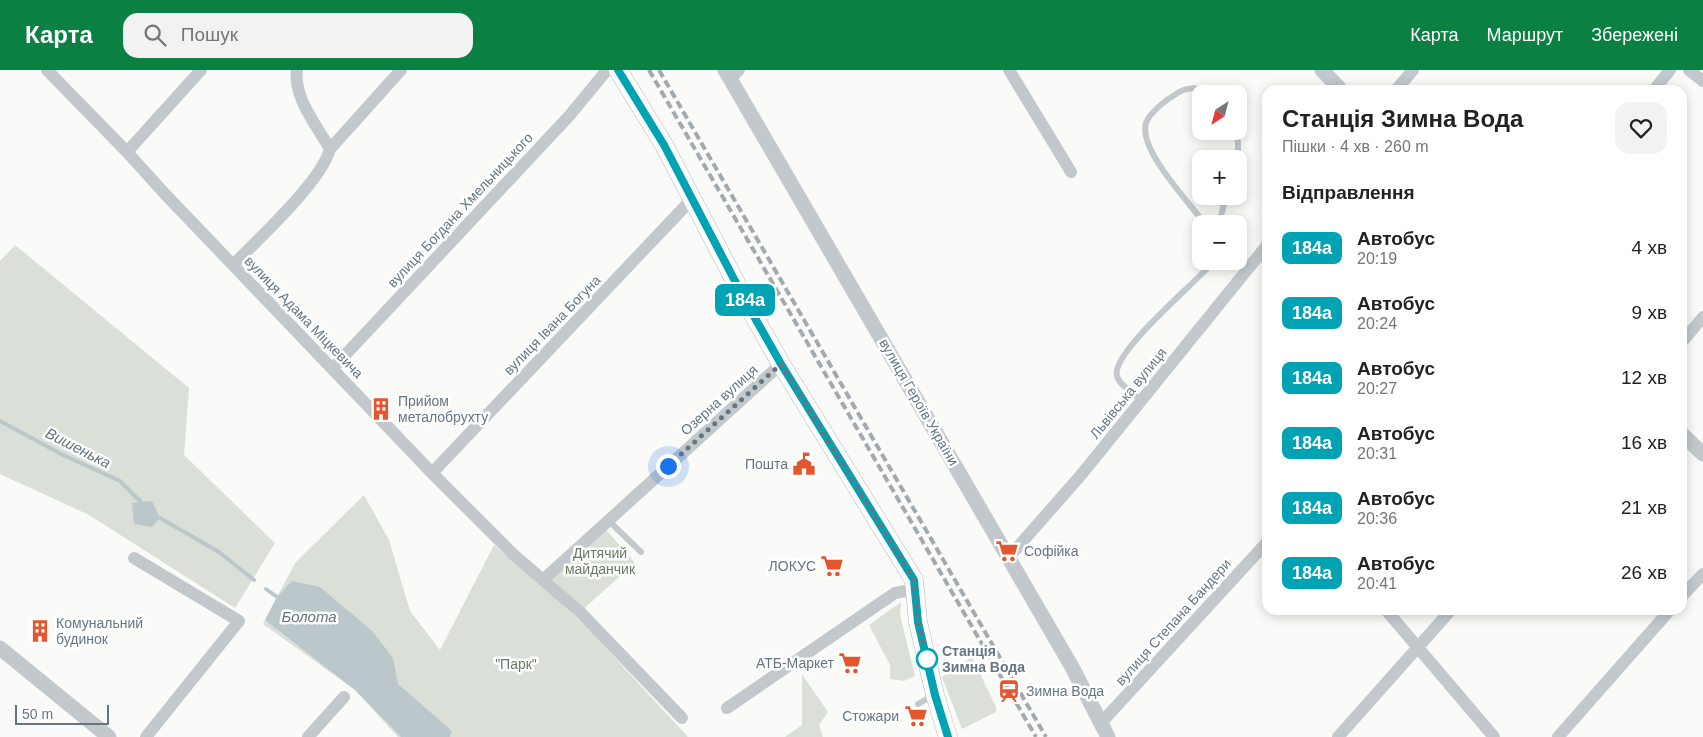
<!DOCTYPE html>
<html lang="uk">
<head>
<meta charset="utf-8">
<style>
  body { margin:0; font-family:Helvetica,sans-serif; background:#f2f2f2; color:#222; height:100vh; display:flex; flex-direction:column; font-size:19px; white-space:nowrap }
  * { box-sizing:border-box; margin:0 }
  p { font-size:16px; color:#767676 }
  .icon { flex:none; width:28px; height:28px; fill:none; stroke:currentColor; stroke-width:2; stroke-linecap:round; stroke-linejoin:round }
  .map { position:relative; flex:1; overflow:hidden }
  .panel { position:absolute; left:1262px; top:15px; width:425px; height:530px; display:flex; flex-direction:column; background:#fff; border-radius:15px; box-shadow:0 2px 12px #0003 }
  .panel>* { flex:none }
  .badge { padding:0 10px; border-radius:8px; font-size:18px; line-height:32px }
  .needle { width:32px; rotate:216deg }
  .fabs { position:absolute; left:1192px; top:15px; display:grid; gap:10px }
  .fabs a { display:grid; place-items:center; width:55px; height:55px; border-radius:10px; background:#fff; box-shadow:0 2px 12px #0003; font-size:25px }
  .scale { position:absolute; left:15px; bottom:12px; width:94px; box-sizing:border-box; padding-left:5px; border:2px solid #657683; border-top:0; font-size:14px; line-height:18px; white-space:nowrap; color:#657683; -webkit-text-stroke:4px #fff; paint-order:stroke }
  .you { position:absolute; width:25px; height:25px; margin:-12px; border:4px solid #fff; border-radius:50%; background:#1a73e8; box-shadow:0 0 0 8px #1a73e833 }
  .map>.badge { position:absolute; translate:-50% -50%; box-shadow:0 0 0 2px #fff }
  h2 { padding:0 20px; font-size:19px; line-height:45px }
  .round { display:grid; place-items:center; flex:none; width:52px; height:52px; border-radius:15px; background:#f2f2f2 }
  .overview { display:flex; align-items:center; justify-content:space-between; height:85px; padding:0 20px }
  h1 { font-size:24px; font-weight:600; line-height:38px }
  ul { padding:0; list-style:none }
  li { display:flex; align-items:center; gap:15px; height:65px; padding:0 20px }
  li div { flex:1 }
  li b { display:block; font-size:19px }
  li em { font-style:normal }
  li .badge { min-width:55px; font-weight:700; text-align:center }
  header { display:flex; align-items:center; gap:30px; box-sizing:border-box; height:70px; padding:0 25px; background:#0b8043; color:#fff }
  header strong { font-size:24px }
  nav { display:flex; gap:28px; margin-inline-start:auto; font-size:18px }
  .search { width:350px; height:45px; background:#f2f2f2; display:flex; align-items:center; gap:12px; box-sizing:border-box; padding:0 18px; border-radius:15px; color:#767676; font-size:19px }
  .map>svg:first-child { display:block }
  .green { fill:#dadfd7 }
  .water { fill:#bbc7cb }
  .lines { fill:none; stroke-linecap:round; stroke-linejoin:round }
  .stream { stroke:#bbc7cb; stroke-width:4 }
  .secondary-casing { stroke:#b3babf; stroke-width:19 }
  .service { stroke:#c3c8cc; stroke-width:6 }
  .minor { stroke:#c3c8cc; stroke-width:12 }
  .tertiary { stroke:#c3c8cc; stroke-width:15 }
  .secondary { stroke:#fff; stroke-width:18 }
  .rail { stroke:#a2aab0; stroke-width:4; stroke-dasharray:8 4; stroke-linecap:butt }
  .line-casing { stroke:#fff; stroke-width:11 }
  .line { stroke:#00a3b4; stroke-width:8 }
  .walk { stroke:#657683; stroke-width:5; stroke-dasharray:0 9 }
  .stop-dot { fill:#fff; stroke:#00a3b4; stroke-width:2.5 }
  .labels { text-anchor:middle; stroke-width:5; stroke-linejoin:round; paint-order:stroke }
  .street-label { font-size:14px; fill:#657683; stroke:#fff }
  .poi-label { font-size:14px; fill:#657683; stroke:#fff; text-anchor:start }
  .park-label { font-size:14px; fill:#687a64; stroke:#fff }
  .stop-label { font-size:14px; font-weight:bold; fill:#657683; stroke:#fff; text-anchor:start }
  .water-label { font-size:15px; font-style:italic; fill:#60757c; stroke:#fff }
</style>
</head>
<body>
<header>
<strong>Карта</strong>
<div class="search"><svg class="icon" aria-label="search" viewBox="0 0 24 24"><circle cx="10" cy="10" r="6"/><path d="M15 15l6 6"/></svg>Пошук</div>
<nav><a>Карта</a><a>Маршрут</a><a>Збережені</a></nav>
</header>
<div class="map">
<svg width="1703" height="667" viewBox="0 0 1703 667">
  <rect width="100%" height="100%" fill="#fafaf8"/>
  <!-- green -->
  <path class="green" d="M 15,175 L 189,318 L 184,385 L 275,473 L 235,538 L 89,445 L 0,404 L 0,191 Z
    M 364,425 L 389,470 L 410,541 L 440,580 L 494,475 L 550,522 L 592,563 L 688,667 L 398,667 L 355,620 L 263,554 L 295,493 Z
    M 602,455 L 635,493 L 580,542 L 544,509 Z
    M 901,532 L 900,545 L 915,606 L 904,611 L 890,609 L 890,595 L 869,555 Z
    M 972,587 L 996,637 L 996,642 L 962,659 L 942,607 Z
    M 802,604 L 828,642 L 819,655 L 823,667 L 785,667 L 802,655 Z"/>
  <!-- water -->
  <path class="water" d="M 152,431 L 160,448 L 152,457 L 134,454 L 132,433 Z
    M 292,511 L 320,517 L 372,561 L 393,588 L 398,614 L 452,661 L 450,667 L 401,667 L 355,620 L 265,550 L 277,527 Z"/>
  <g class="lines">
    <!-- stream -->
    <path class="stream" d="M 0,351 L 61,384 L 120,411 L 141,432
      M 160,448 L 219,482 L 254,510
      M 266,519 L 277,527"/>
    <defs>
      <path id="secondary" d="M 618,0 L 664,75 L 747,234 L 781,294 L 914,510 L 918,552 L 935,625 L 948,667"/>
    </defs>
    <!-- secondary casing -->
    <use href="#secondary" class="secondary-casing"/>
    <!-- service -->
    <path class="service" d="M 1234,61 L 1238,72 L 1238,89
      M 1205,154 C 1190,133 1138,80 1146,53 C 1150,42 1166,30 1176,24 C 1186,17 1198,16 1207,24
      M 1219,154 L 1226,126
      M 1141,330 C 1134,324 1119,315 1117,306 C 1110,283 1198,211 1214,191
      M 608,450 L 641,482
      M 918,634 L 934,625"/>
    <!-- minor -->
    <path class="minor" d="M 47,0 L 127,82 L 165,124 L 432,403 L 513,484 L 580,542 L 682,648
      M 1009,0 L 1071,102
      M 1689,0 L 1703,11
      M 731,8 L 739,0
      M 1396,20 L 1413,0
      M 1654,20 L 1670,0
      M 330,79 L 401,0
      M 127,82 L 201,0
      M 233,195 C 259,168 321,112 330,79 C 317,56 293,27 297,0
      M 1682,272 L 1703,247
      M 333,298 L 570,45 L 607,0
      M 432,403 L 693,128
      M 1009,487 L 1081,405 L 1268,174
      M 134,488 L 239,551 L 146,667
      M 544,509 L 781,294
      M 1682,526 L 1703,504
      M 1386,540 L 1494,667
      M 727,638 L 895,523 L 916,519
      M 1101,653 L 1268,471
      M 308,667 L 344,627
      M 1338,667 L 1451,540
      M 1558,667 L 1670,540"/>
    <!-- tertiary -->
    <path class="tertiary" d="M 725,0 L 1072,597 L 1108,667
      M 1322,0 L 1341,20
      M 1682,364 L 1703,384
      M 0,578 L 109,667"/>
    <!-- secondary -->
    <use href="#secondary" class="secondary"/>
    <!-- rail -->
    <path class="rail" d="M 649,0 L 1036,667
      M 659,0 L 1046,667"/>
  </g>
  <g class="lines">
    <defs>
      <path id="line" d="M 618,0 L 664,75 L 747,234 L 781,294 L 914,510 L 918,552 L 935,625 L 948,667"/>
    </defs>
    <!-- line casing -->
    <use href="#line" class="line-casing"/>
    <!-- line -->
    <use href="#line" class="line"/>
    <!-- walk -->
    <path class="walk" d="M 668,396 L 781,294 L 914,510 L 918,552 L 927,589"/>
  </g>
  <!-- icons -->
  <defs>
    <symbol id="building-bare" viewBox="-9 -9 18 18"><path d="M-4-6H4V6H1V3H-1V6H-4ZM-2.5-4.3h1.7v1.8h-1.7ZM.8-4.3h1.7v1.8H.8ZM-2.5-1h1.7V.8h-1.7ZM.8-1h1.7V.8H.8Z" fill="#e4572e" stroke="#fff" stroke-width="2.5" paint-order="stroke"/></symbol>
    <symbol id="civic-bare" viewBox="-9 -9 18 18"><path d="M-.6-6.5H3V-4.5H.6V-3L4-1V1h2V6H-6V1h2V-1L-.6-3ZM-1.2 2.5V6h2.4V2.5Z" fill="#e4572e" stroke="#fff" stroke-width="2.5" paint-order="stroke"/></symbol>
    <symbol id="supermarket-bare" viewBox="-9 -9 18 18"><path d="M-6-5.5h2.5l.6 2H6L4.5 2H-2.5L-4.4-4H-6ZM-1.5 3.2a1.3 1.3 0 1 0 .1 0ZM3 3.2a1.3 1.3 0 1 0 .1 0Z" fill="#e4572e" stroke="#fff" stroke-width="2.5" paint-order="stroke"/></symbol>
    <symbol id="station-bare" viewBox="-9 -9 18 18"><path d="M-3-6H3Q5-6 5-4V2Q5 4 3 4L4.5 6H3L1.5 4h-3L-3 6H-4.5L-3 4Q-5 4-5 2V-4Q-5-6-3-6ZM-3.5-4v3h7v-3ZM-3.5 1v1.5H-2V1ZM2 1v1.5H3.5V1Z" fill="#e4572e" stroke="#fff" stroke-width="2.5" paint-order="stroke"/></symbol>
  </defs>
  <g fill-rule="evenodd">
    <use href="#building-bare" x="365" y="323" width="32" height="32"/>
    <use href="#civic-bare" x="788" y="378" width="32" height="32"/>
    <use href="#supermarket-bare" x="991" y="465" width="32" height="32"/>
    <use href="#supermarket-bare" x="816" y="480" width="32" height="32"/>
    <use href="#building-bare" x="24" y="545" width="32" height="32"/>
    <use href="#supermarket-bare" x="834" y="577" width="32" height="32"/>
    <use href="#station-bare" x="993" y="605" width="32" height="32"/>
    <use href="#supermarket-bare" x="900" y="630" width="32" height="32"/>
  </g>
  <!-- markers -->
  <circle class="stop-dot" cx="927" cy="589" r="10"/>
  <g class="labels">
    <!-- street labels -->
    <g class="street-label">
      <text transform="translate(460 140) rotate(-47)" y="5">вулиця Богдана Хмельницького</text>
      <text transform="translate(304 247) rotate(46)" y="5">вулиця Адама Міцкевича</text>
      <text transform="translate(552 255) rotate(-46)" y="5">вулиця Івана Богуна</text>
      <text transform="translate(1128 323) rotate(-51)" y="5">Львівська вулиця</text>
      <text transform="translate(719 330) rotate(-42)" y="5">Озерна вулиця</text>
      <text transform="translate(919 332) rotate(60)" y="5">вулиця Героїв України</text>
      <text transform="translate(1173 552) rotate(-48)" y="5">вулиця Степана Бандери</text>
    </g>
    <!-- poi labels -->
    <g class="poi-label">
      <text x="398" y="336">Прийом<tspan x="398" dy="16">металобрухту</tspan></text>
      <text x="788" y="399" text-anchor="end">Пошта</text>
      <text x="1024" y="486">Софійка</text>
      <text x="816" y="501" text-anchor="end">ЛОКУС</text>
      <text x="56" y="558">Комунальний<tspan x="56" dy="16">будинок</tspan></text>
      <text x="834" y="598" text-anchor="end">АТБ-Маркет</text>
      <text x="1026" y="626">Зимна Вода</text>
      <text x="899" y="651" text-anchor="end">Стожари</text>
    </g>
    <!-- park labels -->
    <g class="park-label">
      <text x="600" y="488">Дитячий<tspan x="600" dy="16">майданчик</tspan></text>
      <text x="516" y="599">"Парк"</text>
    </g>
    <!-- stop labels -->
    <g class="stop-label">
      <text x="942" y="586">Станція<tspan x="942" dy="16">Зимна Вода</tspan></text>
    </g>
    <!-- water labels -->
    <g class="water-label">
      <text transform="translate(78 378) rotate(27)" y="5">Вишенька</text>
      <text x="309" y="552">Болота</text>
    </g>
  </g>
</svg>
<div class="fabs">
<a><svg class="needle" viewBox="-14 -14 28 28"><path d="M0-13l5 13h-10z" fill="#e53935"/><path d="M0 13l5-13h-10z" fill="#767676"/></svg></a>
<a>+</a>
<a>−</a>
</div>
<div class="scale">50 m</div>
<div class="you" style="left:668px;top:396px"></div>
<b class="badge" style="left:745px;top:230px;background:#00a3b4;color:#fff">184а</b>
<section class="panel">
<div class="overview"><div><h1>Станція Зимна Вода</h1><p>Пішки · 4 хв · 260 m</p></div><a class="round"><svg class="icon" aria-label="heart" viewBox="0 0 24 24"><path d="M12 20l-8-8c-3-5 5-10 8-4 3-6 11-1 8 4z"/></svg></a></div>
<h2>Відправлення</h2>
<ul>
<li><span class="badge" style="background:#00a3b4;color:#fff">184а</span><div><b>Автобус</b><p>20:19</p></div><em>4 хв</em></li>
<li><span class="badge" style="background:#00a3b4;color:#fff">184а</span><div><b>Автобус</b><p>20:24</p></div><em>9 хв</em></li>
<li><span class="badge" style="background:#00a3b4;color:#fff">184а</span><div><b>Автобус</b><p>20:27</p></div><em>12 хв</em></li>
<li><span class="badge" style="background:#00a3b4;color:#fff">184а</span><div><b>Автобус</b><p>20:31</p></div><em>16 хв</em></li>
<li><span class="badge" style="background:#00a3b4;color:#fff">184а</span><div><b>Автобус</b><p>20:36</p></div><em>21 хв</em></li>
<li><span class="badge" style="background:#00a3b4;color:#fff">184а</span><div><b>Автобус</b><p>20:41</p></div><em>26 хв</em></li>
</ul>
</section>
</div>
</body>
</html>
